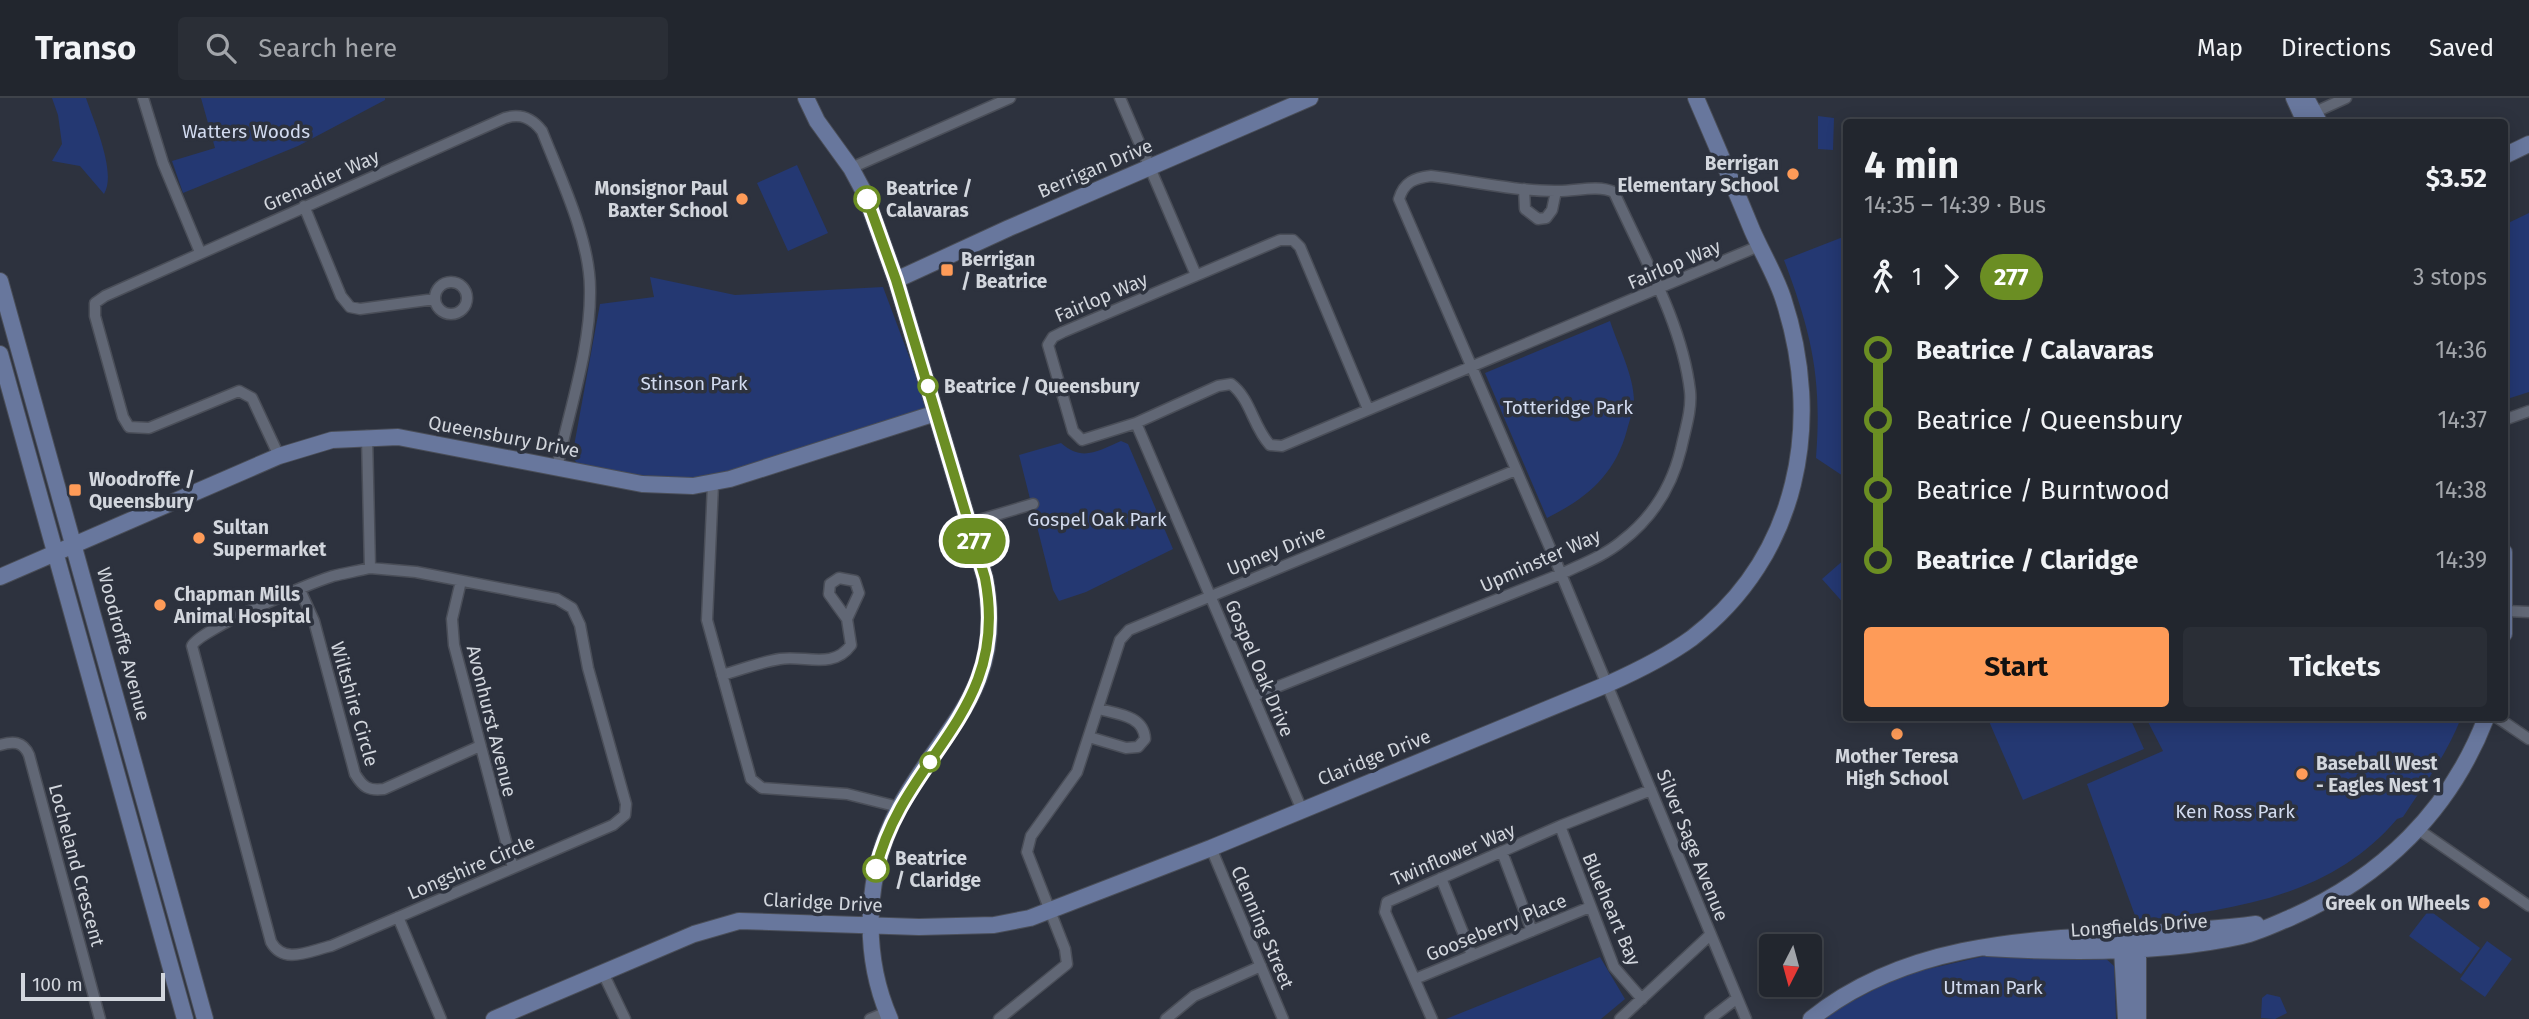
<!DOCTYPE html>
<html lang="en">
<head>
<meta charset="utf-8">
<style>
  body { margin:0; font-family:"Fira Sans",sans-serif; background:#2a2e36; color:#f1f3f6; height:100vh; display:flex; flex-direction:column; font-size:26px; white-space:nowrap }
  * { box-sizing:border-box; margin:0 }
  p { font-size:23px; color:#a2a5aa }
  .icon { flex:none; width:38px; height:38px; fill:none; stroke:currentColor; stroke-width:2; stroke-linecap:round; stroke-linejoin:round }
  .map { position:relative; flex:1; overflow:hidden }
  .panel { position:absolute; left:1843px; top:21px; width:665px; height:602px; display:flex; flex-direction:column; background:#22262e; border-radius:7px; box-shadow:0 4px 18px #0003,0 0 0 2px #3f434a }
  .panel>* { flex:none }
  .badge { padding:0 14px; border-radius:23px; font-size:24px; line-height:46px }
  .needle { width:46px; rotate:186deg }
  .controls { position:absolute; left:1759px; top:836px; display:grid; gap:14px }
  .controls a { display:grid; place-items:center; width:63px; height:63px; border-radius:7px; background:#22262e; box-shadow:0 4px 18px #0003,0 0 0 2px #3f434a; font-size:35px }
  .scale { position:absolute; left:21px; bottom:18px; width:144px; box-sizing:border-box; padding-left:7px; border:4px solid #d2d6dd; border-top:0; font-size:19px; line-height:24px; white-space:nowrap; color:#d2d6dd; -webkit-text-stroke:5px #2d323e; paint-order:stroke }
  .map>.badge { position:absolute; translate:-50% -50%; box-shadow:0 0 0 4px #fff }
  .legs { display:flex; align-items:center; gap:10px; height:77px; padding:0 21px; font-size:23px }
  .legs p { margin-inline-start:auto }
  .summary { display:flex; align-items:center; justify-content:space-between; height:119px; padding:0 21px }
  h1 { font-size:38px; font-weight:700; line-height:52px }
  .cta { display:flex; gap:14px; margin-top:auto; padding:14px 21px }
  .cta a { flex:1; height:80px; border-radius:7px; background:#fe9b58; color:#111; font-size:28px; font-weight:700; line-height:80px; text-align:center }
  .cta a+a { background:#2a2e36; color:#f1f3f6 }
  ul { padding:0 21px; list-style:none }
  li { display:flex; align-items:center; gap:24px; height:70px; font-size:26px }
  li i { display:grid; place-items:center; width:10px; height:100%; margin:0 9px; background:currentColor }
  li i::after { content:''; width:18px; height:18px; margin:-9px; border:5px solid; border-radius:50%; background:#22262e }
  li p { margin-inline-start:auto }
  li:first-child i { background:linear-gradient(#0000 50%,currentColor 0) }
  li:last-child i { background:linear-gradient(currentColor 50%,#0000 0) }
  header { display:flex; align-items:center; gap:42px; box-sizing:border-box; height:98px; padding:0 35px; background:#22262e; border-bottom:2px solid #3f434a }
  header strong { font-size:33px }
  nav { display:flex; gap:38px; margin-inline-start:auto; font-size:24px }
  .search { width:490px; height:63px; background:#2a2e36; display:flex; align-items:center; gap:18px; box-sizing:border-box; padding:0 24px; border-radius:7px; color:#a2a5aa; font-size:26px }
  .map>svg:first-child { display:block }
  .green { fill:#243872 }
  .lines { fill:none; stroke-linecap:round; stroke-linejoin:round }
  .street-casing { stroke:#4a4e58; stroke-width:13 }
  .secondary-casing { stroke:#4a4e58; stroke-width:18 }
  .street { stroke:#616775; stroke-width:10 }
  .secondary { stroke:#68779d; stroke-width:16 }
  .line-1-casing { stroke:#fff; stroke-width:16 }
  .line-1 { stroke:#6b8e23; stroke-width:10 }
  .poi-dot { fill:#fe9b58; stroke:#2d323e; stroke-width:2.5 }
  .stop-1-dot { fill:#fff; stroke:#6b8e23; stroke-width:3.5 }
  .labels { text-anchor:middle; stroke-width:7; stroke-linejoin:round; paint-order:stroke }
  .park-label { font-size:19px; fill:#d2dbf0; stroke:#2d323e }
  .poi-label { font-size:19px; font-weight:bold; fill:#d2d6dd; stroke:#2d323e; text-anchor:start }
  .street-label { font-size:19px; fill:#d2d6dd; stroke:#2d323e }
  .stop-label { font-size:19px; font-weight:bold; fill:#d2d6dd; stroke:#2d323e; text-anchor:start }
</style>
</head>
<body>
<header>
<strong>Transo</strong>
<div class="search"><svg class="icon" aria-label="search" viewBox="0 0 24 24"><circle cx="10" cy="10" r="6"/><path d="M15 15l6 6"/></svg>Search here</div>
<nav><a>Map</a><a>Directions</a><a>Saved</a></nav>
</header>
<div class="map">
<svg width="2529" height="921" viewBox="0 0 2529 921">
  <rect width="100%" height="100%" fill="#2d323e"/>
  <!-- green -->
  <path class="green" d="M 52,0 L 86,0 C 94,24 117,75 104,96 L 80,68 L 52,63 L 62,46 L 58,17 Z
    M 201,0 L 385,0 L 385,2 L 298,48 L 183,95 L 172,63 L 215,50 Z
    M 1818,18 L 1834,20 L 1833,52 L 1818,51 Z
    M 797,67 L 828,135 L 788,153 L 757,85 Z
    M 2529,115 L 2529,294 L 2504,302 L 2504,127 Z
    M 1843,139 L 1846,148 L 1846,380 L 1816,360 C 1822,281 1812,236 1784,162 Z
    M 650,179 L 735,197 L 883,189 L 928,309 C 852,335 772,371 692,382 C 655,386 616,375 580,369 L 572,359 L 600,206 L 654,199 Z
    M 1610,223 C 1618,248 1635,279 1634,306 C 1633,314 1629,324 1627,332 C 1615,377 1587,400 1547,420 L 1485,275 Z
    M 1121,343 L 1128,346 L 1173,451 L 1086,494 L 1059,503 L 1053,492 L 1019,357 L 1061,345 C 1082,364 1098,353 1121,343 Z
    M 1846,460 L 1846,508 L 1822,481 Z
    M 2130,620 L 2144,651 L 2023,702 L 1988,621 Z
    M 2146,620 L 2461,620 C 2447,656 2424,687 2403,719 L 2397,721 C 2330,800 2231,812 2137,823 L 2087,686 L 2163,653 Z
    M 2429,812 L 2480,850 L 2461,876 L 2409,838 Z
    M 2487,843 L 2512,861 L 2485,899 L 2460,881 Z
    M 1985,858 L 2104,859 L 2114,868 L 2116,921 L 1819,921 L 1902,877 Z
    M 1600,859 L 1625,901 L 1601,921 L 1446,921 Z
    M 2267,896 L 2280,899 L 2287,915 L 2275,921 L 2261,920 L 2262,900 Z"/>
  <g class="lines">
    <defs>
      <path id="street" d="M 143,0 L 163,65 L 200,154
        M 1120,0 L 1196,177
        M 2311,16 L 2346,0
        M 851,70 L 1010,0
        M 1524,91 L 1525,111 L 1538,121 L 1546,120 L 1552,112 L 1556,93
        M 304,108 L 341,198 L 350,209 L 360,211 L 435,201
        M435 200a16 16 0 1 1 32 0a16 16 0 1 1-32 0Z
        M 1368,311 L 1300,149 L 1293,142 L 1280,142 L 1063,234 L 1053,239 L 1048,247 L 1073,333 L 1082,342 L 1136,325 L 1218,288 L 1231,286 C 1251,301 1253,329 1270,347 L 1282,348 L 1759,148
        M 2504,322 L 2529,313
        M 1136,325 L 1302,712
        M 367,338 L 370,470
        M 279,358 L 252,300 L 239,293 L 149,330 L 129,329 L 123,319 L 95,218 L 95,205 L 105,198 L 505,20 C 521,15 532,20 542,33 C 560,79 590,141 590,191 C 591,250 569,312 557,370
        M 713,386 L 707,522 L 751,681 L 762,690 L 847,696 L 899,709
        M 969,425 L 1033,406
        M 370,470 L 416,474 L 557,501 L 572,510 L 580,527 L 588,570 L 626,706 L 625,717 L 613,727 L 331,848 C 309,853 284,867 271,844 L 192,548 C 198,532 311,485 333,478 C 345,475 358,473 370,470 Z
        M 461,483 L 452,521 L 454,547 L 513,770
        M 300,492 L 314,523 L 355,676 C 363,689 368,693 384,691 L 480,648
        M 2506,513 L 2529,514
        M 722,577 C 741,572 760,564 780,561 C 805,557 833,572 851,547 L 847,521 L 859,495 L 855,483 L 839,480 L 830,486 L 829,496 L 847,521
        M 1254,598 L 1561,476 C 1582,466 1604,458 1622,443 C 1652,420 1672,388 1681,351 C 1685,332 1692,312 1690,293 C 1682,224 1642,157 1614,94 C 1596,86 1575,94 1555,93 C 1514,93 1472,83 1431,78 C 1414,80 1404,84 1399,101 L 1557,466 L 1561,476 L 1746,921
        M 2498,620 L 2529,641
        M 1089,639 L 1126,650 L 1138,649 L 1145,641 C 1144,618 1118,616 1099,611
        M 0,647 C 13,643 23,643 29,657 L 100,921
        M 1560,728 L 1614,869 L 1642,901
        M 2419,732 L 2529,808
        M 1211,750 L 1283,921
        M 1502,754 L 1532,833
        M 1441,780 L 1472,857
        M 398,819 L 441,921
        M 603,875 L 625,921
        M 1415,881 L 1590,809
        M 870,921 L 887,914
        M 999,921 L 1067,866 L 1065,851 L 1027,754 L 1031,738 L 1077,674 L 1120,542 L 1129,532 L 1516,372
        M 1166,921 L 1194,898 L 1261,868
        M 1432,921 L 1385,814 L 1387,804 L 1560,728 L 1651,692
        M 1620,921 L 1710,837
        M 1710,921 L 1736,901"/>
      <path id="secondary" d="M 806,0 L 817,23 L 851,70 L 865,96 L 896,182 L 985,480 C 1006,591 945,625 899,710 C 865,774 861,855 890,921
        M 2294,0 L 2305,24
        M 2306,0 L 2319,24
        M 2504,58 L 2529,46
        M 896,182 L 1009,130 L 1310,0
        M 0,183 L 205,921
        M 0,256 L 185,921
        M 2504,454 L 2504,536
        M 0,479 L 279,358 L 332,342 L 398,339 L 642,386 L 693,388 L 730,381 L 936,315
        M 2132,841 L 2138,849 L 2138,921
        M 2126,844 L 2122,851 L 2126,921
        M 1987,850 C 2068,855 2162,856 2242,838 C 2259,834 2275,826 2292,819 C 2382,779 2450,713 2486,620
        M 494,921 L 694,836 L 739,823 L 919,829 L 994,827 L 1030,820 L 1211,750 L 1608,586 C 1637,573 1666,559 1692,540 C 1799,458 1824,324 1783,200 C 1775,176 1762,155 1752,132 C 1734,88 1715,44 1696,0
        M 1811,921 C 1937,820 2107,847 2256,826"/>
    </defs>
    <!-- street casing -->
    <use href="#street" class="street-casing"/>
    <!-- secondary casing -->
    <use href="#secondary" class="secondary-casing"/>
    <!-- street -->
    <use href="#street" class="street"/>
    <!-- secondary -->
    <use href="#secondary" class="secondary"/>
  </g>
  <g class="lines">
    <defs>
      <path id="line-1" d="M 867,101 L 896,182 L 985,480 C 1011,615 904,656 876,771"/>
    </defs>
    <!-- line-1 casing -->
    <use href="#line-1" class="line-1-casing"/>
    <!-- line-1 -->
    <use href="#line-1" class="line-1"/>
  </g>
  <!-- markers -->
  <g class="poi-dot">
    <circle cx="1793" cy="76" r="7"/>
    <circle cx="742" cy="101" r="7"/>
    <rect x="940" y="165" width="14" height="14" rx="3.5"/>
    <rect x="68" y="385" width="14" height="14" rx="3.5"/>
    <circle cx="199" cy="440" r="7"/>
    <circle cx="160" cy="507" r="7"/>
    <circle cx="1897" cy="636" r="7"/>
    <circle cx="2302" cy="676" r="7"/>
    <circle cx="2484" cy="805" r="7"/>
  </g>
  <g class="stop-1-dot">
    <circle cx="867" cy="101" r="12"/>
    <circle cx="928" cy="288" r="9"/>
    <circle cx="930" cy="664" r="9"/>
    <circle cx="876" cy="771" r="12"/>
  </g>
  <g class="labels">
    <!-- park labels -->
    <g class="park-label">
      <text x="246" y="40">Watters Woods</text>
      <text x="694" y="292">Stinson Park</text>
      <text x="1568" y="316">Totteridge Park</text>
      <text x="1097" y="428">Gospel Oak Park</text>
      <text x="2235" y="720">Ken Ross Park</text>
      <text x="1993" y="896">Utman Park</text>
    </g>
    <!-- poi labels -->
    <g class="poi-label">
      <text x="1779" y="72" text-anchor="end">Berrigan<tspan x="1779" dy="22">Elementary School</tspan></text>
      <text x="728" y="97" text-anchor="end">Monsignor Paul<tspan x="728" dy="22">Baxter School</tspan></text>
      <text x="961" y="168">Berrigan<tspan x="961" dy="22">/ Beatrice</tspan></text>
      <text x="89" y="388">Woodroffe /<tspan x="89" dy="22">Queensbury</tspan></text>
      <text x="213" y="436">Sultan<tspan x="213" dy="22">Supermarket</tspan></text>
      <text x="174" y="503">Chapman Mills<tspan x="174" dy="22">Animal Hospital</tspan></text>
      <text x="1897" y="665" text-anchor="middle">Mother Teresa<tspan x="1897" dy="22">High School</tspan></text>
      <text x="2316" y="672">Baseball West<tspan x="2316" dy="22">- Eagles Nest 1</tspan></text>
      <text x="2470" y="812" text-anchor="end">Greek on Wheels</text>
    </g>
    <!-- street labels -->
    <g class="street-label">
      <text transform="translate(1095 70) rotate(-23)" y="7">Berrigan Drive</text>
      <text transform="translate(321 82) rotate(-24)" y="7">Grenadier Way</text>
      <text transform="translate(1674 166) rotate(-23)" y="7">Fairlop Way</text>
      <text transform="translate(1101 199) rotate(-23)" y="7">Fairlop Way</text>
      <text transform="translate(504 338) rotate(11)" y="7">Queensbury Drive</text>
      <text transform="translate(1276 452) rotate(-22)" y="7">Upney Drive</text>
      <text transform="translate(1540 462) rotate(-24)" y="7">Upminster Way</text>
      <text transform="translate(124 546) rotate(75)" y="7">Woodroffe Avenue</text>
      <text transform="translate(1260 570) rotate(67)" y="7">Gospel Oak Drive</text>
      <text transform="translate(355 606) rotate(74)" y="7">Wiltshire Circle</text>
      <text transform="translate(492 623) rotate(76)" y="7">Avonhurst Avenue</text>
      <text transform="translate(1374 659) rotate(-22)" y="7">Claridge Drive</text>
      <text transform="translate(1693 747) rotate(68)" y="7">Silver Sage Avenue</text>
      <text transform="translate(1453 756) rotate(-23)" y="7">Twinflower Way</text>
      <text transform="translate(77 767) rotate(75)" y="7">Locheland Crescent</text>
      <text transform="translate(471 769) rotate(-23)" y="7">Longshire Circle</text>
      <text transform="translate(823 804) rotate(3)" y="7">Claridge Drive</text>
      <text transform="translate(1612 811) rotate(67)" y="7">Blueheart Bay</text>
      <text transform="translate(2139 827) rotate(-4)" y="7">Longfields Drive</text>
      <text transform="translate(1263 829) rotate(67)" y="7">Clenning Street</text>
      <text transform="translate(1496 829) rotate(-22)" y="7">Gooseberry Place</text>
    </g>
    <!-- stop labels -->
    <g class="stop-label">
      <text x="886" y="97">Beatrice /<tspan x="886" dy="22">Calavaras</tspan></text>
      <text x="944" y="295">Beatrice / Queensbury</text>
      <text x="895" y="767">Beatrice<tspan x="895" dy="22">/ Claridge</tspan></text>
    </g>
  </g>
</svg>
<div class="controls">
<a><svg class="needle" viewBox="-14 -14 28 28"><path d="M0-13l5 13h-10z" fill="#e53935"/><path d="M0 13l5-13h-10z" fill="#a2a5aa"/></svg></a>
</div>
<div class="scale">100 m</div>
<b class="badge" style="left:974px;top:443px;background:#6b8e23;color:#fff">277</b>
<section class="panel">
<div class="summary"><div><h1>4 min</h1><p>14:35 – 14:39 · Bus</p></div><b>$3.52</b></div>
<div class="legs"><svg class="icon" aria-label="walk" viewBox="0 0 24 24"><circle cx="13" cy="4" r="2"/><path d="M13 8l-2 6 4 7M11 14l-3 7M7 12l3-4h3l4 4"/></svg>1<svg class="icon" aria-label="forward" viewBox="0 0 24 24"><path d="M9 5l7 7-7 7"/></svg><b class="badge" style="background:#6b8e23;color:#fff">277</b><p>3 stops</p></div>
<ul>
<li><i style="color:#6b8e23"></i><b>Beatrice / Calavaras</b><p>14:36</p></li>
<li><i style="color:#6b8e23"></i><span>Beatrice / Queensbury</span><p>14:37</p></li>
<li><i style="color:#6b8e23"></i><span>Beatrice / Burntwood</span><p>14:38</p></li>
<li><i style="color:#6b8e23"></i><b>Beatrice / Claridge</b><p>14:39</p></li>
</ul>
<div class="cta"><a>Start</a><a>Tickets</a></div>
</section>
</div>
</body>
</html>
